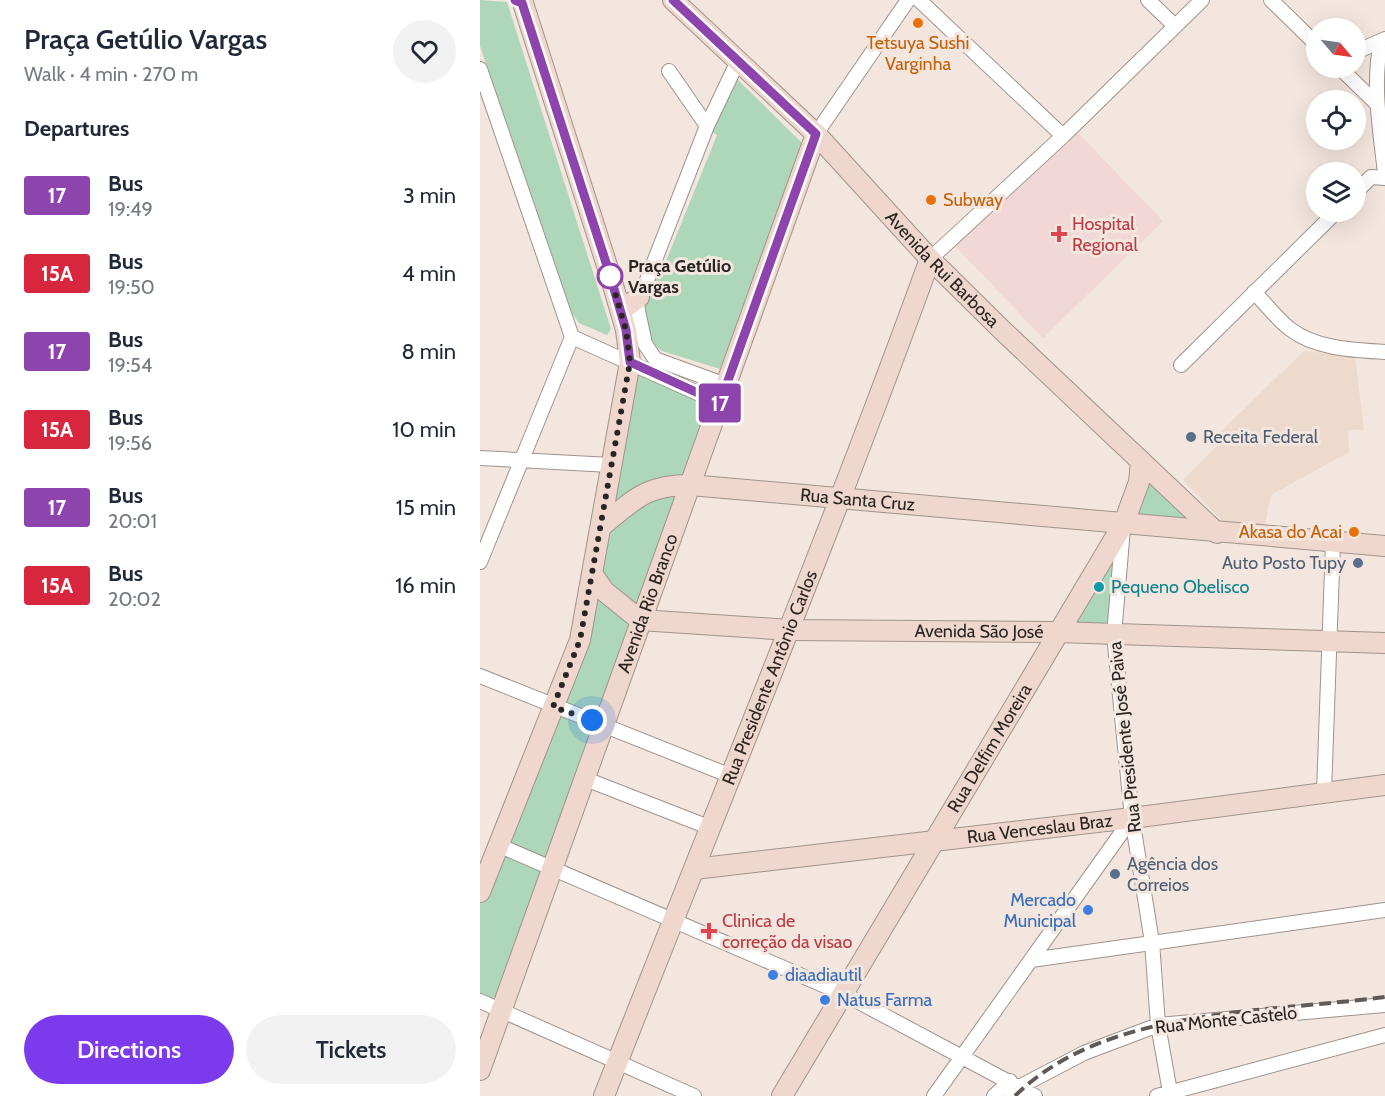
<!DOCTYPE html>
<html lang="en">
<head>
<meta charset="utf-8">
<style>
  body { margin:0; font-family:Cabin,sans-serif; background:#f2f2f3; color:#1f2937; height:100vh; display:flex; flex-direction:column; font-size:22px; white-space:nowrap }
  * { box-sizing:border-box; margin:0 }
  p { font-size:20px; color:#747a83 }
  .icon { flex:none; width:33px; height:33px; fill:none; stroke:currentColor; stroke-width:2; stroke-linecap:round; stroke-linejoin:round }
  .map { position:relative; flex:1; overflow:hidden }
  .drawer { display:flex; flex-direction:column; background:#fff; width:480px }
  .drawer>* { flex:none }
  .badge { padding:0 12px; border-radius:4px; font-size:21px; line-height:39px }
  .needle { width:39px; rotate:119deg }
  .tools { position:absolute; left:826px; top:18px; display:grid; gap:12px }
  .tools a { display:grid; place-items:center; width:60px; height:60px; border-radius:50%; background:#fff; box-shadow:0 6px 24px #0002; font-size:30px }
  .you { position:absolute; width:30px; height:30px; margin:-15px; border:4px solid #fff; border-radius:50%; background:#1a73e8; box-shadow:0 0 0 9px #1a73e833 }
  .map>.badge { position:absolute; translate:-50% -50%; box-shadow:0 0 0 3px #fff }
  h2 { padding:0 24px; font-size:22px; line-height:54px }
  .round { display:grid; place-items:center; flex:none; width:63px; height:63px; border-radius:32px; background:#f2f2f3 }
  .summary { display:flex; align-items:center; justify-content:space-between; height:102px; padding:0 24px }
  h1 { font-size:28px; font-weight:600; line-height:45px }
  .cta { display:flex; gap:12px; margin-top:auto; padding:12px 24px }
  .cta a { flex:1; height:69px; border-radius:36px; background:#7c3aed; color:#fff; font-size:24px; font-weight:600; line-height:69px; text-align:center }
  .cta a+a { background:#f2f2f3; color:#1f2937 }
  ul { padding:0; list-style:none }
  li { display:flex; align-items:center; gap:18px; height:78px; padding:0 24px }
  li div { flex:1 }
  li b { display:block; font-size:22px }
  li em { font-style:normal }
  li .badge { min-width:66px; font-weight:700; text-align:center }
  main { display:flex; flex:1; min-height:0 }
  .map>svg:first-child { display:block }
  .built { fill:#eed9cd }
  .medical { fill:#f2d7d7 }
  .green { fill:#aed6b9 }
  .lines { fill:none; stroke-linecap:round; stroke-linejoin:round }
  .street-casing { stroke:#9f938c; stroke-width:16 }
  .secondary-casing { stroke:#9f938c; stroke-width:22 }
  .street { stroke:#fff; stroke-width:14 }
  .secondary { stroke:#f0d7cd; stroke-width:20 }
  .rail { stroke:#605955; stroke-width:4; stroke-dasharray:12 6; stroke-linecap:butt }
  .line-casing { stroke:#fff; stroke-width:14 }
  .line { stroke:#8e44ad; stroke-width:9 }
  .walk { stroke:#2a2522; stroke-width:6; stroke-dasharray:0 10.8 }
  .food-dot { fill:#e8710a; stroke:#f3e6de; stroke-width:2 }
  .health-dot { fill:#e0444e; stroke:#f3e6de; stroke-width:2 }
  .stop-dot { fill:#fff; stroke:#8e44ad; stroke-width:3 }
  .service-dot { fill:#5c6f8a; stroke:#f3e6de; stroke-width:2 }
  .culture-dot { fill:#0f9aa8; stroke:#f3e6de; stroke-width:2 }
  .shop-dot { fill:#3f7fe0; stroke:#f3e6de; stroke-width:2 }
  .labels { text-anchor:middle; stroke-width:6; stroke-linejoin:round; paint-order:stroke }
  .food-label { font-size:18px; fill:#c56008; stroke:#f3e6de }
  .health-label { font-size:18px; fill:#be3a42; stroke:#f3e6de; text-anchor:start }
  .stop-label { font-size:18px; font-weight:bold; fill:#2a2522; stroke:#f3e6de; text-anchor:start }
  .street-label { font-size:18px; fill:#2a2522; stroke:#f3e6de }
  .service-label { font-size:18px; fill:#4e5e75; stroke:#f3e6de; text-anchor:start }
  .culture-label { font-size:18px; fill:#0d838f; stroke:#f3e6de; text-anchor:start }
  .shop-label { font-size:18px; fill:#366cbe; stroke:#f3e6de; text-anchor:start }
</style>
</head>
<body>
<main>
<section class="drawer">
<div class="summary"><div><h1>Praça Getúlio Vargas</h1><p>Walk · 4 min · 270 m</p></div><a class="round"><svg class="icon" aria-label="heart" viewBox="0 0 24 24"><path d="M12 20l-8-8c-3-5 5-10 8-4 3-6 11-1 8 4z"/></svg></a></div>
<h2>Departures</h2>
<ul>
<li><span class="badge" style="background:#8e44ad;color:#fff">17</span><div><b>Bus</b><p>19:49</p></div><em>3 min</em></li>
<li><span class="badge" style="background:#d7263d;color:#fff">15A</span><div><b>Bus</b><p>19:50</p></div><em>4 min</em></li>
<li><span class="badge" style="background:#8e44ad;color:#fff">17</span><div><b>Bus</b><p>19:54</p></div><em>8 min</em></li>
<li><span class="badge" style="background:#d7263d;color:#fff">15A</span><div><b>Bus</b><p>19:56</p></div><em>10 min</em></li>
<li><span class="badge" style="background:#8e44ad;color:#fff">17</span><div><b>Bus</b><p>20:01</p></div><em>15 min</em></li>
<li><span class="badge" style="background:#d7263d;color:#fff">15A</span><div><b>Bus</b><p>20:02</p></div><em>16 min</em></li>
</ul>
<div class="cta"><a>Directions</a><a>Tickets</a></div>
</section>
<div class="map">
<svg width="905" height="1096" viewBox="0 0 905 1096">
  <rect width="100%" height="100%" fill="#f3e6de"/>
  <!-- built -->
  <path class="built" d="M 824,351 L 875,356 L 884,430 L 868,430 L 869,452 L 791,495 L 785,526 L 743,522 L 703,480 L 743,440 L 738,434 Z"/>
  <!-- medical -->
  <path class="medical" d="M 595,130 L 683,221 L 563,338 L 475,246 Z"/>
  <!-- green -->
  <path class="green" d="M 0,0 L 27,2 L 131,329 L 127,335 L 99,323 L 92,313 L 0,46 Z
    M 252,74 L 323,144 L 240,369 L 182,351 L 169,341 L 163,302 L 173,271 L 182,271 L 237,135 L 228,129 Z
    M 153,361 L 208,383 L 238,389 L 158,610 L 120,587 Z
    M 666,472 L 723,526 L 656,517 L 666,491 Z
    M 642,531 L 631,626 L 583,627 Z
    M 112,591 L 155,618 L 68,858 L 23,841 Z
    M 20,849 L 59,866 L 61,877 L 20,991 L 11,1001 L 0,996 L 0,896 Z"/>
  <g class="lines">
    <defs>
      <path id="street" d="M 439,0 L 583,136
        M 668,0 L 695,26
        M 791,0 L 837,45
        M 901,41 C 892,85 900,128 905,173
        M 876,52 L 905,39
        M 860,68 L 896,103
        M 0,69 L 92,337 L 240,403
        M 189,71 L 227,126
        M 336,134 L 428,0
        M 876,192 L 891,177 L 905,178
        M 450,259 L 583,136 L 722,0
        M 774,292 C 786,304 797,319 810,329 C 836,349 874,350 905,352
        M 701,365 L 856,212
        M 246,385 L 175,359 L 165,344 L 157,306 L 227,126 L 257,63
        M 0,458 L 131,465
        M 643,528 L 634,635 L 652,818 L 672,942 L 678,1025 L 690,1092
        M 0,562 L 92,337
        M 0,676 L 251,776
        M 103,778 L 231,828
        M 844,792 L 853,542
        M 18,845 L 364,994 L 555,1096
        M 551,960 L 905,910
        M 0,1001 L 214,1096
        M 454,1096 L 652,818
        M 514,1096 L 530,1081
        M 532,1096 L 541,1086 L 604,1053 L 678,1025 L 905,1005
        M 677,1096 L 905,1035"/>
      <g id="secondary">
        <path id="s1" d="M 193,0 L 336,134 L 450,259 L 522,330 L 737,533"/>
        <path d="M 138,302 L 149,305 L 159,297"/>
        <path id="s2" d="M 123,525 C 155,499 166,485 210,485 L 905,546"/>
        <path id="s3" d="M 113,575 L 124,591 L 160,620 L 310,630 L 578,632 L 905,643"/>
        <path id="s4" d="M 214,869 L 652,818 L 905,785"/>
        <path d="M 0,892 L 100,640 L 150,362 L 146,330 L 130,275 L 42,0"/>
        <path id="s5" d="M 0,1070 L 336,134"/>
        <path id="s6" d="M 124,1096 C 233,817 348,540 450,259"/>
        <path id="s7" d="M 302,1096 L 644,523 L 659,482 L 661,461"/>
      </g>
    </defs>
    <!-- street casing -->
    <use href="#street" class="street-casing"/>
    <!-- secondary casing -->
    <use href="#secondary" class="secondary-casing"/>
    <!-- street -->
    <use href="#street" class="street"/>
    <!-- secondary -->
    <use href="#secondary" class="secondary"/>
    <!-- rail -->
    <path class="rail" d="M 535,1096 C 625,1007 786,1013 905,997"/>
  </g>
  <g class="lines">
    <defs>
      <path id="line" d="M 35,0 L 42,3 L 130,275 L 146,330 L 150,362 L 240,403 L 336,134 L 193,0"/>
    </defs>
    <!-- line casing -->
    <use href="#line" class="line-casing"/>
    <!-- line -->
    <use href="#line" class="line"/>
    <!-- walk -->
    <path class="walk" d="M 112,720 L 73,707 L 100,640 L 150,362 L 146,330 L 130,276"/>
  </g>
  <!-- markers -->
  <g class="food-dot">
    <circle cx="438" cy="23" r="6"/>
    <circle cx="451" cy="200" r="6"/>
    <circle cx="874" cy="532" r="6"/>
  </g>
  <g class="health-dot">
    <path d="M576 225h6v6h6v6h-6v6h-6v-6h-6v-6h6z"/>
    <path d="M226 922h6v6h6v6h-6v6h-6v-6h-6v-6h6z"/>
  </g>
  <circle class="stop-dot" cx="130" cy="276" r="12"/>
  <g class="service-dot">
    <circle cx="711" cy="437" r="6"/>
    <circle cx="878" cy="563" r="6"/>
    <circle cx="635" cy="874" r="6"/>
  </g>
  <circle class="culture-dot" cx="619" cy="587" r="6"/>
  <g class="shop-dot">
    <circle cx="608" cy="910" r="6"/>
    <circle cx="293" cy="975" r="6"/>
    <circle cx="345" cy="1000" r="6"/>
  </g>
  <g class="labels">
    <!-- food labels -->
    <g class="food-label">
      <text x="438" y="49">Tetsuya Sushi<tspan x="438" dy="21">Varginha</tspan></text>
      <text x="463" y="206" text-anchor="start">Subway</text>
      <text x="862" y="538" text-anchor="end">Akasa do Acai</text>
    </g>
    <!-- health labels -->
    <g class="health-label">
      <text x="592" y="230">Hospital<tspan x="592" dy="21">Regional</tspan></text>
      <text x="242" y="927">Clinica de<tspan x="242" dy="21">correção da visao</tspan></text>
    </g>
    <!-- stop labels -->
    <g class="stop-label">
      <text x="148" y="272">Praça Getúlio<tspan x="148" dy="21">Vargas</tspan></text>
    </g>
    <!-- street labels -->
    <g class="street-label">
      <text dy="6" stroke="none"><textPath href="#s1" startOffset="381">Avenida Rui Barbosa</textPath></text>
      <text dy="6" stroke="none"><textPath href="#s2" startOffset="267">Rua Santa Cruz</textPath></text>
      <text dy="6" stroke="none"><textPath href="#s5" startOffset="496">Avenida Rio Branco</textPath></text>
      <text dy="6" stroke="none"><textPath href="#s3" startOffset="405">Avenida São José</textPath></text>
      <text dy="6" stroke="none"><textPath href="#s6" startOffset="450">Rua Presidente Antônio Carlos</textPath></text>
      <text transform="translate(645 737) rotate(-96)" y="6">Rua Presidente José Paiva</text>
      <text dy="6" stroke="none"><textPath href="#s7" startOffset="405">Rua Delfim Moreira</textPath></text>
      <text dy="6" stroke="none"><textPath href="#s4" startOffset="348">Rua Venceslau Braz</textPath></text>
      <text transform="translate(746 1020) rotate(-6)" y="6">Rua Monte Castelo</text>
    </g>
    <!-- service labels -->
    <g class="service-label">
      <text x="723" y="443">Receita Federal</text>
      <text x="866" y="569" text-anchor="end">Auto Posto Tupy</text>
      <text x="647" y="870">Agência dos<tspan x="647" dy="21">Correios</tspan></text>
    </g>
    <!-- culture labels -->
    <g class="culture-label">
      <text x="631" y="593">Pequeno Obelisco</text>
    </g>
    <!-- shop labels -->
    <g class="shop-label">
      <text x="596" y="906" text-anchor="end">Mercado<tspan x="596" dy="21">Municipal</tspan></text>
      <text x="305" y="981">diaadiautil</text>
      <text x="357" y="1006">Natus Farma</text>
    </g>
  </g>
</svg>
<div class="tools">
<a><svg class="needle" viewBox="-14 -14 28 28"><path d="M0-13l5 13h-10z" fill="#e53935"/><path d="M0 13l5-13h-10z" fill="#747a83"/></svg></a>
<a><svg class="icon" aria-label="locate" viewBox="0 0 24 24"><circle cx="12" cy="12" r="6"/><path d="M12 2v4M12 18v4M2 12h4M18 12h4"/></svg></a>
<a><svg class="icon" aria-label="layers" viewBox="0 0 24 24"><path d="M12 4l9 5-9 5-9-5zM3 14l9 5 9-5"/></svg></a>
</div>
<div class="you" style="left:112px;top:720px"></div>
<b class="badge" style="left:240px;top:403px;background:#8e44ad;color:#fff">17</b>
</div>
</main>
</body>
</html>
